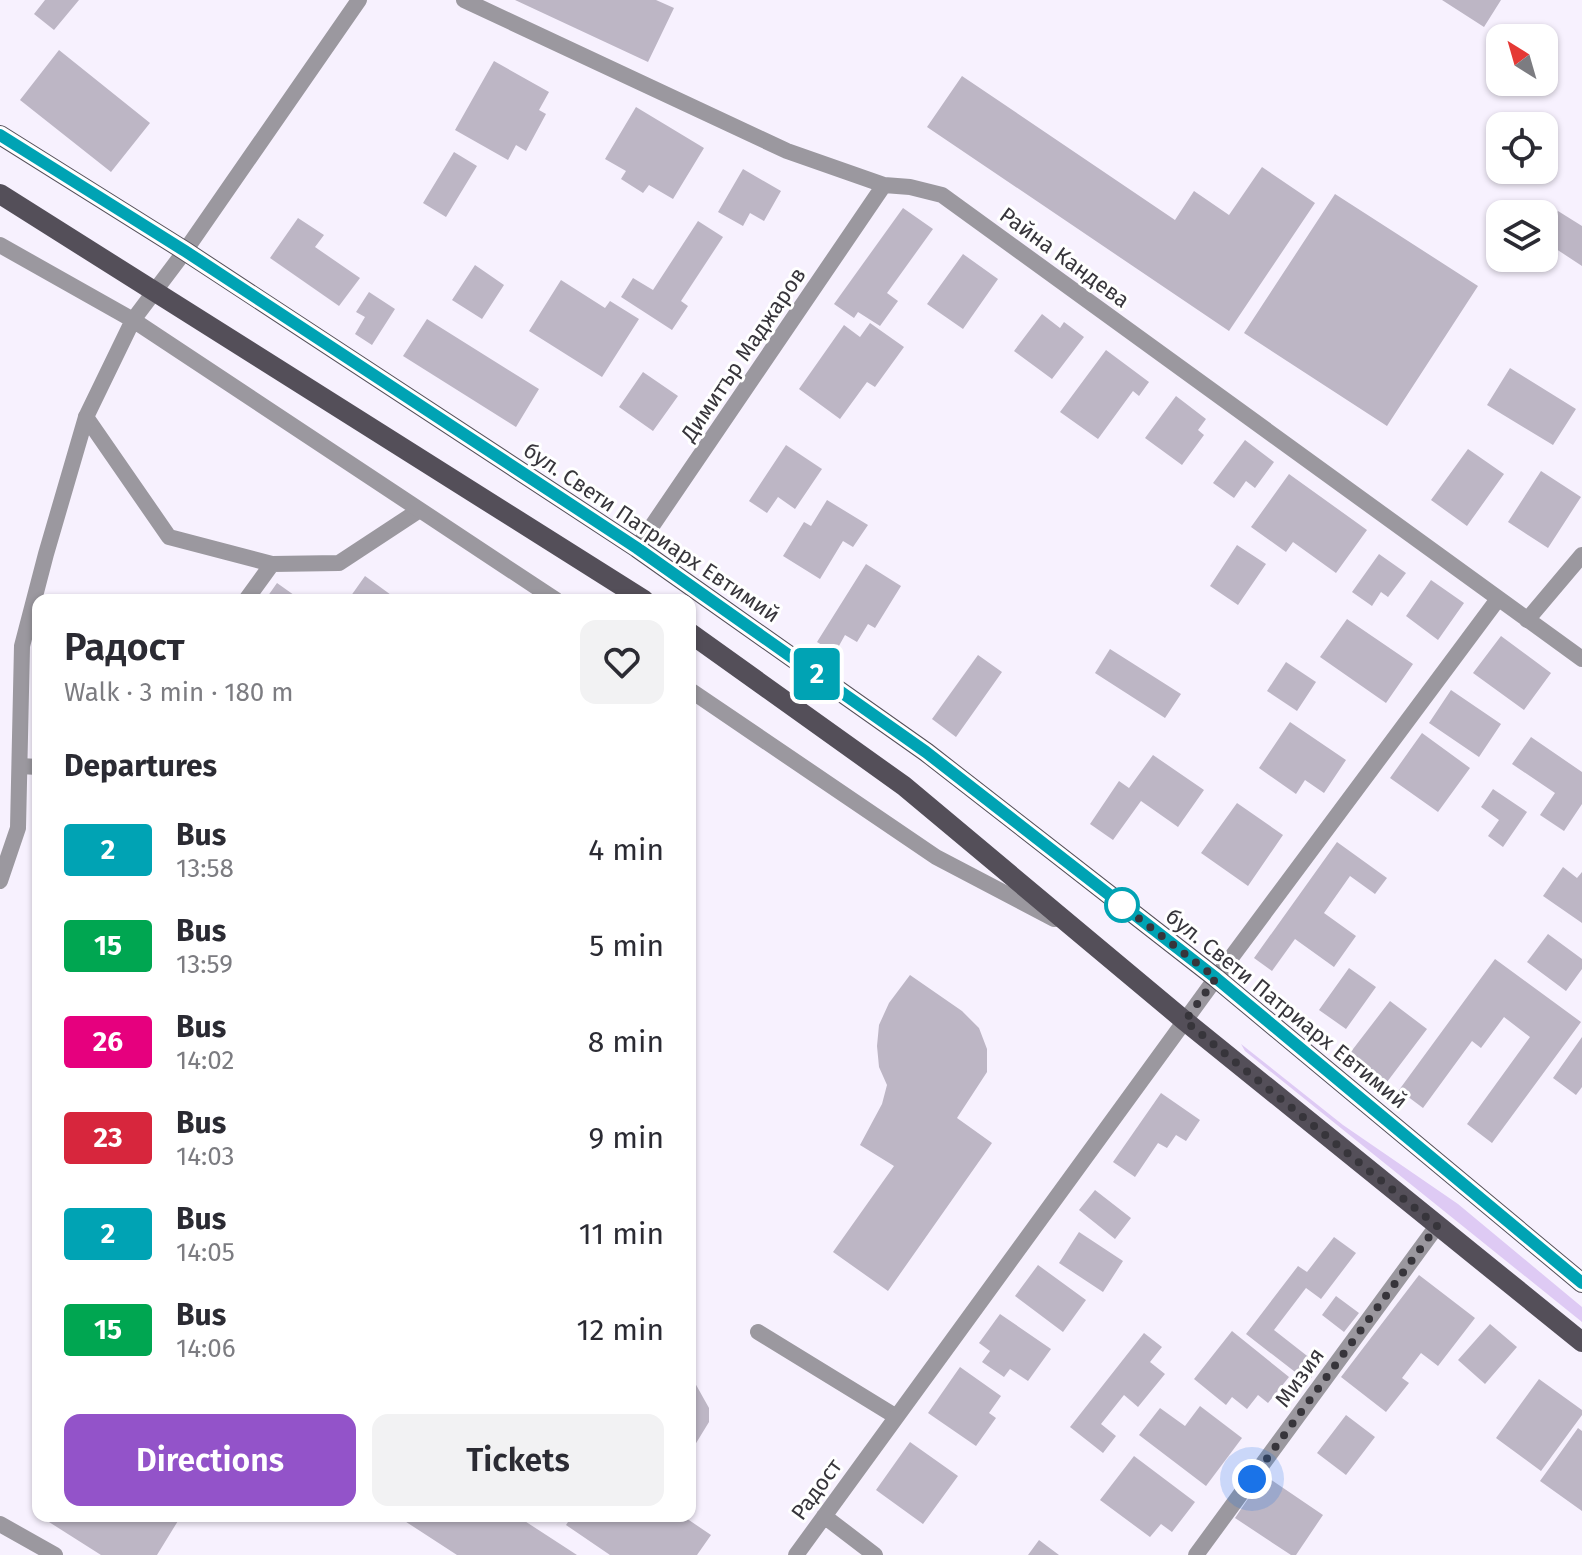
<!DOCTYPE html>
<html lang="en">
<head>
<meta charset="utf-8">
<style>
  body { margin:0; font-family:"Fira Sans",sans-serif; background:#f2f2f3; color:#2b2b33; height:100vh; display:flex; flex-direction:column; font-size:30px; white-space:nowrap }
  * { box-sizing:border-box; margin:0 }
  p { font-size:26px; color:#7c7c81 }
  .icon { flex:none; width:44px; height:44px; fill:none; stroke:currentColor; stroke-width:2; stroke-linecap:round; stroke-linejoin:round }
  .map { position:relative; flex:1; overflow:hidden }
  .sheet { position:absolute; left:32px; top:594px; width:664px; height:928px; display:flex; flex-direction:column; background:#fff; border-radius:16px; box-shadow:0 2px 6px #0004 }
  .sheet>* { flex:none }
  .badge { padding:0 16px; border-radius:6px; font-size:28px; line-height:52px }
  .needle { width:52px; rotate:323deg }
  .tools { position:absolute; left:1486px; top:24px; display:grid; gap:16px }
  .tools a { display:grid; place-items:center; width:72px; height:72px; border-radius:16px; background:#fff; box-shadow:0 2px 6px #0004; font-size:40px }
  .you { position:absolute; width:40px; height:40px; margin:-20px; border:6px solid #fff; border-radius:50%; background:#1a73e8; box-shadow:0 0 0 12px #1a73e833 }
  .map>.badge { position:absolute; translate:-50% -50%; box-shadow:0 0 0 4px #fff }
  h2 { padding:0 32px; font-size:30px; line-height:72px }
  .round { display:grid; place-items:center; flex:none; width:84px; height:84px; border-radius:16px; background:#f2f2f3 }
  .headline { display:flex; align-items:center; justify-content:space-between; height:136px; padding:0 32px }
  h1 { font-size:38px; font-weight:600; line-height:60px }
  .button { display:flex; gap:16px; margin-top:auto; padding:16px 32px }
  .button a { flex:1; height:92px; border-radius:16px; background:#9353c9; color:#fff; font-size:32px; font-weight:600; line-height:92px; text-align:center }
  .button a+a { background:#f2f2f3; color:#2b2b33 }
  ul { padding:0; list-style:none }
  li { display:flex; align-items:center; gap:24px; height:96px; padding:0 32px }
  li div { flex:1 }
  li b { display:block; font-size:30px }
  li em { font-style:normal }
  li .badge { min-width:88px; font-weight:700; text-align:center }
  .map>svg:first-child { display:block }
  .green { fill:#decaf4 }
  .building { fill:#bdb6c5 }
  .lines { fill:none; stroke-linecap:round; stroke-linejoin:round }
  .service { stroke:#9b989f; stroke-width:16 }
  .minor { stroke:#9b989f; stroke-width:16 }
  .primary { stroke:#544f59; stroke-width:20 }
  .line-casing { stroke:#fff; stroke-width:18 }
  .line { stroke:#00a3b4; stroke-width:12 }
  .walk { stroke:#37353b; stroke-width:8; stroke-dasharray:0 14.4 }
  .stop-dot { fill:#fff; stroke:#00a3b4; stroke-width:4 }
  .labels { text-anchor:middle; stroke-width:6; stroke-linejoin:round; paint-order:stroke }
  .street-label { font-size:22px; fill:#37353b; stroke:#fff }
</style>
</head>
<body>
<div class="map">
<svg width="1582" height="1555" viewBox="0 0 1582 1555">
  <rect width="100%" height="100%" fill="#f7f1fe"/>
  <!-- green -->
  <path class="green" d="M 1241,1044 L 1343,1125 L 1458,1204 L 1582,1307 L 1582,1322 L 1245,1051 Z"/>
  <!-- building -->
  <path class="building" d="M 45,0 L 79,0 L 54,30 L 34,14 Z
    M 515,0 L 656,0 L 674,8 L 648,62 Z
    M 1442,0 L 1501,0 L 1484,27 Z
    M 59,50 L 150,123 L 111,172 L 20,100 Z
    M 494,61 L 549,92 L 539,110 L 546,114 L 526,151 L 516,145 L 508,160 L 455,130 Z
    M 962,76 L 1175,220 L 1194,191 L 1229,215 L 1262,167 L 1315,203 L 1229,331 L 927,127 Z
    M 636,107 L 704,148 L 673,199 L 649,185 L 643,193 L 621,179 L 626,171 L 605,159 Z
    M 454,152 L 477,166 L 446,217 L 423,203 Z
    M 743,169 L 781,191 L 764,221 L 750,213 L 743,226 L 718,212 Z
    M 1335,194 L 1478,286 L 1387,426 L 1244,333 Z
    M 903,208 L 933,229 L 887,293 L 898,301 L 880,326 L 858,312 L 854,318 L 834,304 Z
    M 1558,211 L 1582,226 L 1582,266 L 1544,241 L 1544,232 Z
    M 298,218 L 324,235 L 315,247 L 360,278 L 339,306 L 270,258 Z
    M 698,221 L 723,237 L 681,301 L 688,306 L 672,330 L 621,297 L 633,278 L 653,290 Z
    M 963,254 L 998,279 L 963,329 L 927,304 Z
    M 475,265 L 504,285 L 482,319 L 452,300 Z
    M 561,280 L 605,308 L 610,301 L 639,319 L 602,377 L 529,331 Z
    M 369,292 L 395,309 L 372,345 L 355,334 L 365,317 L 356,312 Z
    M 1042,314 L 1060,328 L 1064,322 L 1084,337 L 1052,379 L 1014,351 Z
    M 427,319 L 539,389 L 516,427 L 403,356 Z
    M 870,323 L 904,347 L 875,387 L 867,382 L 840,419 L 799,389 L 844,325 L 860,337 Z
    M 1106,350 L 1149,382 L 1139,396 L 1133,391 L 1098,439 L 1060,412 Z
    M 1510,368 L 1576,409 L 1553,445 L 1487,405 Z
    M 643,372 L 678,396 L 653,431 L 619,407 Z
    M 1176,396 L 1206,419 L 1198,430 L 1204,435 L 1182,465 L 1145,438 Z
    M 1245,440 L 1274,462 L 1255,488 L 1246,481 L 1234,498 L 1213,483 Z
    M 786,445 L 822,469 L 795,509 L 778,497 L 767,513 L 749,501 Z
    M 1468,449 L 1504,474 L 1467,526 L 1431,500 Z
    M 1541,471 L 1581,497 L 1548,548 L 1508,522 Z
    M 1289,474 L 1367,530 L 1336,573 L 1293,542 L 1286,552 L 1251,527 Z
    M 827,500 L 868,525 L 853,547 L 843,541 L 820,579 L 783,556 L 804,522 L 811,526 Z
    M 1237,545 L 1266,564 L 1238,605 L 1210,586 Z
    M 1379,554 L 1406,573 L 1388,597 L 1381,592 L 1372,606 L 1352,592 Z
    M 866,564 L 901,586 L 875,628 L 868,624 L 857,642 L 845,635 L 835,653 L 817,642 Z
    M 365,576 L 398,600 L 348,600 Z
    M 1431,580 L 1464,603 L 1438,640 L 1406,616 Z
    M 277,583 L 301,600 L 265,600 Z
    M 1347,619 L 1413,664 L 1386,703 L 1320,657 Z
    M 1501,636 L 1551,673 L 1524,710 L 1473,673 Z
    M 1110,649 L 1181,694 L 1165,718 L 1095,673 Z
    M 978,655 L 1002,672 L 956,737 L 932,719 Z
    M 1286,662 L 1316,682 L 1297,711 L 1267,691 Z
    M 1451,690 L 1501,724 L 1479,757 L 1429,723 Z
    M 1290,722 L 1346,760 L 1324,793 L 1305,780 L 1296,794 L 1259,768 Z
    M 1422,733 L 1470,768 L 1438,812 L 1390,778 Z
    M 1531,737 L 1582,772 L 1582,804 L 1564,831 L 1540,815 L 1555,793 L 1512,764 Z
    M 1153,755 L 1204,790 L 1178,827 L 1141,801 L 1113,840 L 1090,824 L 1119,781 L 1129,788 Z
    M 1493,789 L 1527,812 L 1503,847 L 1488,836 L 1499,820 L 1481,807 Z
    M 1237,803 L 1283,835 L 1248,886 L 1201,853 Z
    M 1337,842 L 1387,878 L 1375,894 L 1350,876 L 1324,913 L 1356,936 L 1334,967 L 1295,939 L 1272,971 L 1254,958 Z
    M 1563,867 L 1577,878 L 1582,872 L 1582,923 L 1543,896 Z
    M 1548,934 L 1582,959 L 1582,969 L 1566,991 L 1527,962 Z
    M 1495,959 L 1581,1022 L 1492,1143 L 1467,1124 L 1530,1037 L 1504,1017 L 1481,1048 L 1472,1041 L 1423,1108 L 1399,1090 Z
    M 1349,968 L 1376,987 L 1346,1029 L 1319,1010 Z
    M 910,975 L 962,1011 L 979,1028 L 987,1049 L 987,1072 L 957,1118 L 992,1143 L 888,1291 L 833,1252 L 894,1166 L 860,1145 L 882,1104 L 887,1085 L 879,1067 L 877,1046 L 879,1025 L 889,1003 Z
    M 1390,1001 L 1427,1029 L 1387,1082 L 1350,1053 Z
    M 1582,1037 L 1582,1087 L 1576,1095 L 1553,1078 Z
    M 1161,1093 L 1200,1120 L 1186,1141 L 1176,1135 L 1167,1148 L 1158,1143 L 1135,1177 L 1113,1162 Z
    M 1095,1190 L 1131,1218 L 1115,1239 L 1079,1210 Z
    M 1079,1232 L 1123,1261 L 1103,1292 L 1059,1263 Z
    M 1334,1237 L 1356,1253 L 1321,1299 L 1306,1288 L 1274,1330 L 1320,1366 L 1308,1382 L 1246,1334 L 1298,1266 L 1307,1272 Z
    M 1038,1265 L 1086,1300 L 1063,1332 L 1015,1296 Z
    M 1419,1275 L 1475,1318 L 1438,1366 L 1421,1353 L 1402,1378 L 1409,1383 L 1386,1412 L 1341,1377 Z
    M 1336,1296 L 1359,1313 L 1344,1332 L 1322,1315 Z
    M 1000,1314 L 1051,1349 L 1028,1381 L 1010,1369 L 1004,1377 L 982,1362 L 990,1351 L 979,1343 Z
    M 1490,1324 L 1517,1347 L 1485,1384 L 1458,1360 Z
    M 1232,1331 L 1289,1377 L 1268,1403 L 1258,1395 L 1247,1409 L 1232,1397 L 1226,1405 L 1194,1379 Z
    M 1144,1333 L 1162,1347 L 1150,1362 L 1165,1374 L 1138,1407 L 1124,1395 L 1101,1424 L 1116,1436 L 1103,1453 L 1070,1427 Z
    M 960,1367 L 1001,1396 L 989,1413 L 996,1418 L 976,1446 L 928,1413 Z
    M 1539,1379 L 1582,1410 L 1582,1415 L 1541,1471 L 1496,1438 Z
    M 690,1382 L 695,1383 L 709,1408 L 709,1422 L 690,1453 Z
    M 1200,1406 L 1242,1438 L 1206,1486 L 1139,1435 L 1160,1408 L 1185,1426 Z
    M 1346,1415 L 1375,1437 L 1346,1475 L 1317,1453 Z
    M 1578,1428 L 1582,1431 L 1582,1511 L 1540,1481 Z
    M 910,1442 L 958,1476 L 923,1524 L 876,1490 Z
    M 1134,1456 L 1195,1502 L 1172,1532 L 1161,1524 L 1150,1537 L 1100,1500 Z
    M 1264,1475 L 1323,1515 L 1296,1555 L 1291,1555 L 1235,1518 Z
    M 53,1516 L 181,1516 L 157,1555 L 101,1555 L 49,1522 Z
    M 397,1516 L 517,1516 L 577,1555 L 457,1555 Z
    M 572,1516 L 683,1516 L 711,1535 L 697,1555 L 610,1555 L 566,1525 Z
    M 1039,1540 L 1059,1555 L 1028,1555 Z"/>
  <g class="lines">
    <!-- service -->
    <path class="service" d="M 86,417 L 169,537 L 272,564 L 339,563 L 418,511
      M 246,600 L 272,564
      M 20,766 L 38,767
      M 758,1332 L 895,1416
      M 0,1524 L 55,1555"/>
    <!-- minor -->
    <path class="minor" d="M 464,0 L 787,151 L 884,185 L 910,187 L 942,195 L 1582,659
      M 0,245 L 133,320 L 556,600
      M 637,548 L 884,185
      M 1527,620 L 1582,555
      M 690,690 L 936,857 L 1054,919
      M 0,881 L 18,828 L 22,646 L 46,554 L 86,417 L 133,320 L 185,251 L 359,0
      M 824,1516 L 875,1555
      M 796,1555 L 1216,978 L 1498,599
      M 1196,1555 L 1437,1226"/>
    <!-- primary -->
    <path class="primary" d="M 0,135 L 185,251 L 637,548 L 926,752 L 1216,978 L 1582,1283
      M 0,194 L 644,600
      M 690,633 L 904,786 L 1185,1021 L 1582,1342"/>
  </g>
  <g class="lines">
    <defs>
      <path id="line" d="M 0,135 L 185,251 L 637,548 L 926,752 L 1216,978 L 1582,1283"/>
    </defs>
    <!-- line casing -->
    <use href="#line" class="line-casing"/>
    <!-- line -->
    <use href="#line" class="line"/>
    <!-- walk -->
    <path class="walk" d="M 1122,905 L 1119,903 L 1216,978 L 1185,1021 L 1437,1226 L 1252,1479"/>
  </g>
  <!-- markers -->
  <circle class="stop-dot" cx="1122" cy="905" r="16"/>
  <g class="labels">
    <!-- street labels -->
    <g class="street-label">
      <text transform="translate(1065 257) rotate(36)" y="8">Райна Кандева</text>
      <text transform="translate(743 354) rotate(-56)" y="8">Димитър Маджаров</text>
      <text transform="translate(652 532) rotate(34)" y="8">бул. Свети Патриарх Евтимий</text>
      <text transform="translate(1287 1008) rotate(39)" y="8">бул. Свети Патриарх Евтимий</text>
      <text transform="translate(1299 1377) rotate(-54)" y="8">Мизия</text>
      <text transform="translate(816 1489) rotate(-54)" y="8">Радост</text>
    </g>
  </g>
</svg>
<div class="tools">
<a><svg class="needle" viewBox="-14 -14 28 28"><path d="M0-13l5 13h-10z" fill="#e53935"/><path d="M0 13l5-13h-10z" fill="#7c7c81"/></svg></a>
<a><svg class="icon" aria-label="locate" viewBox="0 0 24 24"><circle cx="12" cy="12" r="6"/><path d="M12 2v4M12 18v4M2 12h4M18 12h4"/></svg></a>
<a><svg class="icon" aria-label="layers" viewBox="0 0 24 24"><path d="M12 4l9 5-9 5-9-5zM3 14l9 5 9-5"/></svg></a>
</div>
<div class="you" style="left:1252px;top:1479px"></div>
<b class="badge" style="left:817px;top:674px;background:#00a3b4;color:#fff">2</b>
<section class="sheet">
<div class="headline"><div><h1>Радост</h1><p>Walk · 3 min · 180 m</p></div><a class="round"><svg class="icon" aria-label="heart" viewBox="0 0 24 24"><path d="M12 20l-8-8c-3-5 5-10 8-4 3-6 11-1 8 4z"/></svg></a></div>
<h2>Departures</h2>
<ul>
<li><span class="badge" style="background:#00a3b4;color:#fff">2</span><div><b>Bus</b><p>13:58</p></div><em>4 min</em></li>
<li><span class="badge" style="background:#00a651;color:#fff">15</span><div><b>Bus</b><p>13:59</p></div><em>5 min</em></li>
<li><span class="badge" style="background:#e6007e;color:#fff">26</span><div><b>Bus</b><p>14:02</p></div><em>8 min</em></li>
<li><span class="badge" style="background:#d7263d;color:#fff">23</span><div><b>Bus</b><p>14:03</p></div><em>9 min</em></li>
<li><span class="badge" style="background:#00a3b4;color:#fff">2</span><div><b>Bus</b><p>14:05</p></div><em>11 min</em></li>
<li><span class="badge" style="background:#00a651;color:#fff">15</span><div><b>Bus</b><p>14:06</p></div><em>12 min</em></li>
</ul>
<div class="button"><a>Directions</a><a>Tickets</a></div>
</section>
</div>
</body>
</html>
